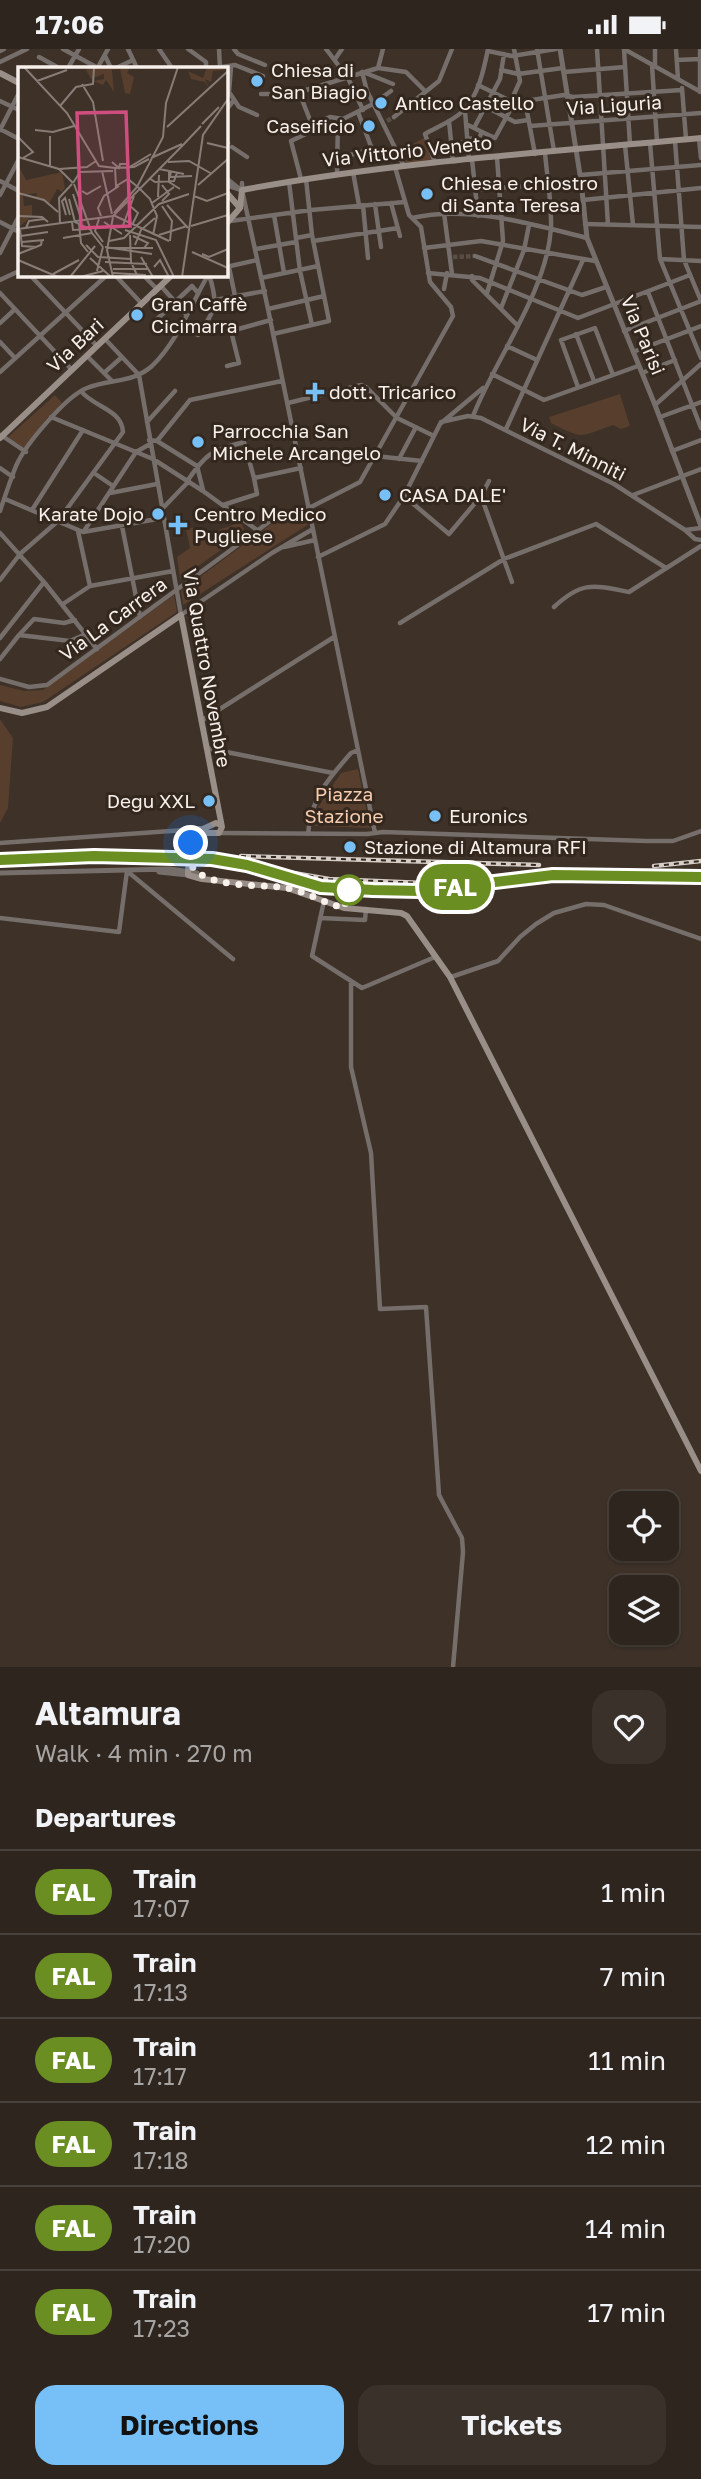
<!DOCTYPE html>
<html lang="en">
<head>
<meta charset="utf-8">
<style>
  body { margin:0; font-family:"Golos Text",sans-serif; background:#3a312b; color:#f1f3f6; height:100vh; display:flex; flex-direction:column; font-size:26px; white-space:nowrap }
  * { box-sizing:border-box; margin:0 }
  p { font-size:23px; color:#a7a5a4 }
  .icon { flex:none; width:38px; height:38px; fill:none; stroke:currentColor; stroke-width:2; stroke-linecap:round; stroke-linejoin:round }
  .map { position:relative; height:1618px; overflow:hidden }
  .details { display:flex; flex-direction:column; background:#2e251e; flex:1 }
  .details>* { flex:none }
  .badge { padding:0 14px; border-radius:23px; font-size:24px; line-height:46px }
  .tools { position:absolute; left:609px; top:1442px; display:grid; gap:14px }
  .tools a { display:grid; place-items:center; width:70px; height:70px; border-radius:14px; background:#2e251e; box-shadow:0 2px 5px #0004,0 0 0 2px #49423c; font-size:35px }
  .you { position:absolute; width:35px; height:35px; margin:-18px; border:5px solid #fff; border-radius:50%; background:#1a73e8; box-shadow:0 0 0 10px #1a73e833 }
  .map>.badge { position:absolute; translate:-50% -50%; box-shadow:0 0 0 4px #fff }
  h2 { padding:0 35px; font-size:26px; line-height:63px }
  .round { display:grid; place-items:center; flex:none; width:74px; height:74px; border-radius:21px; background:#3a312b }
  .overview { display:flex; align-items:center; justify-content:space-between; height:119px; padding:0 35px }
  h1 { font-size:33px; font-weight:700; line-height:52px }
  .primary-button { display:flex; gap:14px; margin-top:auto; padding:14px 35px }
  .primary-button a { flex:1; height:80px; border-radius:21px; background:#76c0f7; color:#111; font-size:28px; font-weight:700; line-height:80px; text-align:center }
  .primary-button a+a { background:#3a312b; color:#f1f3f6 }
  ul { padding:0; list-style:none }
  li { display:flex; align-items:center; gap:21px; height:84px; padding:0 35px; border-top:2px solid #49423c }
  li div { flex:1 }
  li b { display:block; font-size:26px }
  li em { font-style:normal }
  li .badge { min-width:77px; font-weight:700; text-align:center }
  .status { display:flex; justify-content:space-between; align-items:center; height:49px; padding:0 35px; background:#2e251e; direction:ltr }
  .status svg { height:19px; fill:currentColor }
  .map>svg:first-child { display:block }
  .green { fill:#573e2d }
  .lines { fill:none; stroke-linecap:round; stroke-linejoin:round }
  .minor-tunnel { stroke:#594e45; stroke-width:4.5; stroke-dasharray:4.5 2; stroke-linecap:butt }
  .minor { stroke:#756e6a; stroke-width:4.5 }
  .tertiary { stroke:#756e6a; stroke-width:5 }
  .secondary { stroke:#998f88; stroke-width:6 }
  .rail-casing { stroke:#d7cec8; stroke-width:4.5 }
  .rail { stroke:#33271e; stroke-width:2; stroke-dasharray:5; stroke-linecap:butt }
  .line-casing { stroke:#fff; stroke-width:16 }
  .line { stroke:#6b8e23; stroke-width:10 }
  .walk { stroke:#f8f0eb; stroke-width:7; stroke-dasharray:0 12.6 }
  .poi-dot { fill:#76c0f7; stroke:#33271e; stroke-width:2.5 }
  .stop-dot { fill:#fff; stroke:#6b8e23; stroke-width:3.5 }
  .labels { text-anchor:middle; stroke-width:6; stroke-linejoin:round; paint-order:stroke }
  .poi-label { font-size:19px; fill:#f8f0eb; stroke:#33271e; text-anchor:start }
  .street-label { font-size:19px; fill:#f8f0eb; stroke:#33271e }
  .park-label { font-size:19px; fill:#f7cdb0; stroke:#33271e }
  .inset-road { fill:none; stroke:#887d76; stroke-width:2 }
  .view { fill:#d04e7f; fill-opacity:0.15; stroke:#d04e7f; stroke-width:3.5 }
  .inset-edge { fill:none; stroke:#f8f0eb; stroke-width:3.5 }
</style>
</head>
<body>
<div class="status"><b>17:06</b><svg viewBox="0 0 49 12"><path d="M0 12V9h3v3zM5 12V6h3v6zM10 12V3h3v9zM15 12V0h3v12zM26 1h20v11H26zM47 4h2v5h-2z"/></svg></div>
<div class="map">
<svg width="701" height="1618" viewBox="0 0 701 1618">
  <rect width="100%" height="100%" fill="#3d3128"/>
  <!-- green -->
  <path class="green" d="M 424,89 L 432,111 L 406,114 L 399,102 Z
    M 620,345 L 630,377 L 621,380 L 613,376 C 579,388 584,391 551,374 L 549,368 Z
    M 55,346 L 62,354 L 47,369 L 24,399 L 8,388 Z
    M 306,463 L 309,475 L 183,556 L 181,542 L 275,472 Z
    M 241,473 L 244,480 L 242,486 L 180,530 L 177,508 L 190,499 L 186,480 L 196,478 L 199,488 Z
    M 174,546 L 177,563 L 43,653 L 21,658 L 0,652 L 0,636 L 24,642 L 43,641 Z
    M 0,670 L 13,689 L 8,759 L 0,774 Z
    M 358,720 L 370,779 L 313,777 L 314,764 L 341,724 Z"/>
  <g class="lines">
    <!-- minor-tunnel -->
    <path class="minor-tunnel" d="M 387,72 L 394,68
      M 453,208 L 475,207"/>
    <!-- minor -->
    <path class="minor" d="M 63,0 L 98,19
      M 128,0 L 137,19
      M 159,0 L 172,19
      M 188,0 L 206,13 L 206,19
      M 219,0 L 220,19
      M 234,0 L 238,5 L 265,16
      M 326,0 L 348,29 L 363,61
      M 537,0 L 554,102
      M 597,0 L 608,176
      M 624,0 L 630,96
      M 624,0 L 701,43
      M 655,0 L 655,17
      M 676,0 L 678,30
      M 700,0 L 700,43
      M 0,2 L 4,0
      M 488,2 L 512,7 L 556,0
      M 105,7 L 111,19
      M 39,8 L 59,19
      M 335,10 L 342,0
      M 677,11 L 700,10
      M 0,13 L 27,0
      M 652,16 L 657,93
      M 98,18 L 108,0
      M 231,18 L 229,43 L 239,58 L 257,66
      M 68,19 L 79,0
      M 116,19 L 133,11
      M 215,19 L 235,16 L 263,27
      M 378,19 L 383,0
      M 501,21 L 518,25 L 563,19
      M 362,23 L 367,42 L 404,117
      M 363,23 L 393,35
      M 564,23 L 625,18
      M 478,36 L 527,60
      M 682,39 L 686,90
      M 299,43 L 312,76
      M 261,45 L 293,45 L 378,19 L 406,23 L 425,42
      M 471,50 L 515,73 L 528,71
      M 0,52 L 19,61
      M 511,52 L 520,32 L 514,0
      M 226,61 L 234,51
      M 465,62 L 469,111
      M 394,68 L 439,32 L 452,0
      M 449,72 L 453,112
      M 466,75 L 482,83 L 479,89 L 467,90
      M 530,77 L 701,64
      M 474,79 L 500,30 L 504,5
      M 0,80 L 19,90
      M 0,81 L 19,44
      M 482,83 L 495,89 L 514,54
      M 699,90 L 701,109
      M 226,92 L 228,94
      M 675,92 L 684,211 L 701,252
      M 650,94 L 660,210 L 701,309
      M 451,95 L 468,93
      M 625,96 L 633,176
      M 232,98 L 247,108
      M 535,105 L 525,52 L 564,46 L 573,48 L 682,41
      M 339,109 L 372,100 L 358,63
      M 472,110 L 478,167
      M 435,114 L 425,85 C 437,78 453,72 463,62 C 478,48 484,20 488,0
      M 353,123 L 359,156
      M 337,125 L 338,70
      M 580,126 L 701,116
      M 226,129 L 241,141
      M 301,130 L 291,92 L 310,83 L 310,77 L 330,68 L 343,70 L 373,55 L 391,42
      M 0,132 L 19,142
      M 289,133 L 300,222 L 312,276
      M 242,134 L 242,141 L 268,260 L 375,784
      M 226,136 L 241,141
      M 476,141 L 581,132
      M 0,146 L 19,110
      M 583,151 L 701,139
      M 391,154 L 400,187
      M 375,155 L 381,198
      M 363,156 L 368,209
      M 444,164 L 452,225
      M 274,166 L 284,224
      M 412,169 C 468,156 532,175 587,189
      M 230,172 L 311,161 L 405,153
      M 0,173 L 19,183
      M 585,175 L 701,178
      M 226,187 L 226,190
      M 296,189 L 312,186
      M 313,192 L 398,179
      M 424,199 L 481,192 L 595,212
      M 256,200 L 296,193
      M 0,204 L 19,167
      M 475,207 L 582,246 L 606,238
      M 660,210 L 701,212
      M 226,218 L 257,211
      M 229,218 L 235,247
      M 428,224 L 480,229 L 578,269 L 690,226
      M 30,226 L 97,297
      M 115,226 L 142,255
      M 143,226 L 157,240
      M 472,227 L 472,231 L 518,277
      M 261,229 L 318,217
      M 0,231 L 19,222
      M 161,237 L 186,265
      M 444,240 L 447,224
      M 648,243 L 701,379
      M 0,244 L 72,321
      M 487,244 L 503,192 L 497,108
      M 215,251 L 265,242
      M 501,259 L 524,201 L 529,176
      M 268,260 L 324,247
      M 155,272 L 192,237 L 198,244
      M 0,274 L 14,261
      M 180,276 L 198,286 C 215,262 219,255 209,226
      M 624,282 L 701,252
      M 273,285 L 329,272 L 312,186 L 306,130
      M 576,285 L 594,332
      M 105,290 L 139,326 L 181,566 L 272,504 L 313,480
      M 0,293 L 15,309
      M 507,297 L 537,311
      M 633,303 L 701,277
      M 87,307 L 112,332
      M 227,317 L 239,314 L 231,282 L 271,271
      M 0,323 L 107,226
      M 104,324 L 122,308
      M 642,324 L 675,311
      M 492,325 L 544,351 L 638,317
      M 578,338 L 561,291 L 595,279 L 613,326
      M 288,354 L 361,336 L 366,338 L 397,369 L 434,387
      M 655,356 L 701,315
      M 473,367 C 496,309 547,242 551,179 C 552,155 547,128 545,104
      M 51,368 L 153,410 L 203,442 L 257,481
      M 660,368 L 701,353
      M 147,373 L 175,342
      M 441,373 L 468,367 L 481,369 L 614,435 L 685,481
      M 506,380 L 583,211
      M 1,386 L 26,403
      M 149,391 L 157,392 L 197,417 L 203,441
      M 157,392 L 190,351 L 282,332
      M 672,402 L 701,391
      M 375,407 L 422,412
      M 399,410 L 416,378
      M 0,419 L 13,428
      M 94,424 L 113,437
      M 188,431 C 207,403 212,402 244,393 L 254,429 L 301,419
      M 110,444 L 157,435
      M 633,446 L 701,420
      M 404,447 L 449,485 L 481,447 L 489,432
      M 481,447 L 512,533
      M 5,450 L 83,483 L 163,469
      M 223,456 L 257,445 L 254,429
      M 32,461 L 83,381
      M 161,461 L 189,432
      M 0,462 C 5,447 10,432 16,417 C 25,396 66,347 87,339 C 110,330 133,334 152,317 C 177,293 191,256 208,226
      M 122,477 L 140,568
      M 701,479 L 685,481 L 695,490 L 701,491
      M 78,482 L 90,537
      M 84,482 L 136,403 L 150,395
      M 0,484 L 44,533 L 97,600
      M 284,498 L 315,491
      M 318,508 L 385,475 L 404,447 L 440,375 L 483,339
      M 0,531 L 20,505 L 58,472 L 123,383 C 122,360 93,358 81,342
      M 63,555 L 90,537 L 173,522
      M 554,558 C 582,532 593,536 629,543 L 701,497
      M 400,574 L 504,510 L 596,475 L 666,519
      M 20,585 L 34,570 L 64,574 L 75,571
      M 0,589 L 44,533
      M 0,610 L 19,586 L 70,592 L 86,585
      M 0,630 L 29,638 L 47,636 L 273,470 L 309,459 L 360,433 L 453,267 L 451,258 L 430,233 L 421,178 L 409,166 L 395,118
      M 201,672 L 334,588
      M 206,699 L 333,724
      M 219,784 L 367,785 L 383,783 L 646,792 L 673,792 L 701,782
      M 308,785 C 311,749 328,730 351,704 L 358,701
      M 0,794 L 185,781
      M 127,822 L 233,910
      M 324,852 L 312,907 L 362,939 L 435,908
      M 0,869 L 119,883 L 127,822
      M 320,869 L 365,871 L 366,860
      M 451,928 L 498,912 L 520,888 L 536,875 L 554,864 L 586,855 L 604,856 L 701,890
      M 351,932 L 351,1018 L 371,1104 L 380,1260 L 426,1258 L 439,1446 L 462,1489 L 463,1503 L 453,1618"/>
    <!-- tertiary -->
    <path class="tertiary" d="M 560,0 L 581,132 L 587,189 L 655,356 L 701,477
      M 159,823 L 188,826
      M 0,824 L 170,820 L 197,824"/>
    <!-- secondary -->
    <path class="secondary" d="M 0,24 L 19,34
      M 226,143 L 240,159
      M 226,175 L 240,159 L 242,141 C 393,113 548,103 701,89
      M 0,389 L 172,226
      M 0,659 L 22,664 L 47,658 L 181,566 L 222,778 L 219,784 L 207,784 L 192,791 L 189,798 L 188,826 L 202,830 L 287,839 L 344,859 L 401,864 L 407,867 L 450,928 L 701,1422
      M 189,798 L 184,787 L 185,781 L 203,780 L 216,774 L 221,776"/>
    <defs>
      <path id="rail" d="M 241,807 L 539,816
        M 0,811 L 94,807 L 212,810 L 329,830 L 424,834 L 554,824 L 701,825
        M 654,817 L 701,812"/>
    </defs>
    <!-- rail casing -->
    <use href="#rail" class="rail-casing"/>
    <!-- rail -->
    <use href="#rail" class="rail"/>
  </g>
  <g class="lines">
    <defs>
      <path id="line" d="M 0,811 L 94,807 L 212,810 L 247,816 L 321,838 L 373,841 L 420,842 L 553,826 L 701,828"/>
    </defs>
    <!-- line casing -->
    <use href="#line" class="line-casing"/>
    <!-- line -->
    <use href="#line" class="line"/>
    <!-- walk -->
    <path class="walk" d="M 191,794 C 175,843 258,834 287,839 C 307,843 324,854 344,859 L 349,841"/>
  </g>
  <!-- markers -->
  <g class="poi-dot">
    <circle cx="257" cy="32" r="7"/>
    <circle cx="381" cy="54" r="7"/>
    <circle cx="369" cy="77" r="7"/>
    <circle cx="427" cy="145" r="7"/>
    <circle cx="137" cy="266" r="7"/>
    <path d="M311.5 332.5h7v7h7v7h-7v7h-7v-7h-7v-7h7z"/>
    <circle cx="198" cy="393" r="7"/>
    <circle cx="385" cy="446" r="7"/>
    <circle cx="158" cy="465" r="7"/>
    <path d="M174.5 465.5h7v7h7v7h-7v7h-7v-7h-7v-7h7z"/>
    <circle cx="209" cy="752" r="7"/>
    <circle cx="435" cy="767" r="7"/>
    <circle cx="350" cy="798" r="7"/>
  </g>
  <circle class="stop-dot" cx="349" cy="841" r="14"/>
  <g class="labels">
    <!-- poi labels -->
    <g class="poi-label">
      <text x="271" y="28">Chiesa di<tspan x="271" dy="22">San Biagio</tspan></text>
      <text x="395" y="61">Antico Castello</text>
      <text x="355" y="84" text-anchor="end">Caseificio</text>
      <text x="441" y="141">Chiesa e chiostro<tspan x="441" dy="22">di Santa Teresa</tspan></text>
      <text x="151" y="262">Gran Caffè<tspan x="151" dy="22">Cicimarra</tspan></text>
      <text x="329" y="350">dott. Tricarico</text>
      <text x="212" y="389">Parrocchia San<tspan x="212" dy="22">Michele Arcangelo</tspan></text>
      <text x="399" y="453">CASA DALE'</text>
      <text x="144" y="472" text-anchor="end">Karate Dojo</text>
      <text x="194" y="472">Centro Medico<tspan x="194" dy="22">Pugliese</tspan></text>
      <text x="195" y="759" text-anchor="end">Degu XXL</text>
      <text x="449" y="774">Euronics</text>
      <text x="364" y="805">Stazione di Altamura RFI</text>
    </g>
    <!-- street labels -->
    <g class="street-label">
      <text transform="translate(614 56) rotate(-4)" y="7">Via Liguria</text>
      <text transform="translate(407 102) rotate(-6)" y="7">Via Vittorio Veneto</text>
      <text transform="translate(643 286) rotate(67)" y="7">Via Parisi</text>
      <text transform="translate(75 296) rotate(-43)" y="7">Via Bari</text>
      <text transform="translate(573 400) rotate(27)" y="7">Via T. Minniti</text>
      <text transform="translate(113 570) rotate(-36)" y="7">Via La Carrera</text>
      <text transform="translate(207 619) rotate(80)" y="7">Via Quattro Novembre</text>
    </g>
    <!-- park labels -->
    <g class="park-label">
      <text x="344" y="752">Piazza<tspan x="344" dy="22">Stazione</tspan></text>
    </g>
  </g>
  <!-- overview -->
  <g transform="translate(18 18)">
    <rect width="210" height="210" fill="#3d3128"/>
    <path d="M 72,0 L 112,0 L 109,6 L 116,10 L 112,27 L 107,26 L 102,2 L 94,3 L 96,25 L 88,13 L 85,18 L 75,14 L 86,12 L 86,7 L 73,12 L 68,3 ZM 189,0 L 210,3 L 195,4 L 193,15 L 187,12 L 192,23 L 187,15 L 173,12 L 170,4 L 185,11 ZM 0,98 L 8,113 L 44,105 L 47,121 L 44,125 L 39,122 L 31,137 L 18,131 L 19,126 L 5,128 L 6,139 L 14,138 L 14,149 L 0,161 Z" fill="#573e2d"/>
    <path class="inset-road" d="M 6,0 L 49,46 L 81,99 L 97,101 L 98,119 L 110,112 L 121,121M 19,14 L 49,3M 64,17 L 75,35 L 85,94M 42,39 L 58,20 L 75,17 L 76,0M 184,57 L 201,40M 149,60 L 210,4M 17,63 L 35,65 L 56,59M 32,69 L 32,99M 0,70 L 15,85 L 5,91M 189,76 L 210,81M 166,77 L 183,59M 0,90 L 41,102 L 55,116M 133,91 L 164,77M 94,95 L 101,101 L 102,97 L 110,97M 150,95 L 171,94 L 194,107M 96,101 L 116,100 L 131,92M 110,101 L 133,87M 41,102 L 69,100 L 78,94M 141,102 L 166,107M 84,104 L 94,147M 151,104 L 151,115 L 162,122M 153,104 L 152,110 L 174,109M 131,111 L 137,115 L 156,114 L 159,106M 55,116 L 62,105 L 95,104M 56,117 L 74,166 L 85,180M 180,118 L 210,92M 121,121 L 132,132 L 139,149 L 135,168M 64,124 L 69,127 L 83,119M 0,126 L 26,133 L 40,145M 55,127 L 64,154M 176,129 L 189,134 L 210,126M 140,130 L 141,108M 51,132 L 57,155 L 73,163M 144,134 L 151,127 L 144,118M 134,136 L 156,120M 111,138 L 120,146 L 115,156M 149,138 L 170,161M 144,139 L 154,154 L 152,174M 96,146 L 119,120 L 145,70 L 148,36 L 160,0M 48,148 L 44,134 L 47,131 L 52,148M 95,148 L 151,174M 0,149 L 24,150 L 30,155M 83,149 L 80,141 L 86,129 L 101,119M 95,150 L 89,183 L 95,210M 81,152 L 77,164 L 85,175M 54,155 L 55,163 L 69,162M 86,155 L 104,167M 42,157 L 41,131 L 54,117M 61,157 L 63,176 L 70,185M 173,159 L 210,148M 8,161 L 11,154 L 26,152M 104,161 L 116,129M 0,162 L 95,149 L 166,77M 2,162 L 4,179 L 18,180M 107,163 L 138,173 L 156,210M 112,168 L 113,195 L 119,208M 141,168 L 169,159M 3,169 L 30,165M 115,169 L 130,176 L 126,181M 45,171 L 74,166M 91,174 L 106,171 L 141,137 L 171,127M 4,175 L 26,173M 68,178 L 80,190 L 113,192M 117,178 L 123,163 L 137,151M 87,180 L 134,187M 93,181 L 135,181M 174,185 L 210,201M 0,187 L 23,178 L 24,173M 184,187 L 191,190 L 210,182M 123,190 L 135,210M 72,191 L 93,210M 0,193 L 40,210M 87,195 L 129,197M 136,200 L 142,193 L 151,210M 95,202 L 131,202M 79,204 L 85,180M 95,206 L 128,208M 35,207 L 61,193M 52,210 L 77,179M 62,210 L 85,204M 164,210 L 185,68 L 210,32"/>
    <path class="view" d="M 108,45 L 112,159 L 63,161 L 59,46 Z"/>
    <rect width="210" height="210" class="inset-edge"/>
  </g>
</svg>
<div class="tools">
<a><svg class="icon" aria-label="locate" viewBox="0 0 24 24"><circle cx="12" cy="12" r="6"/><path d="M12 2v4M12 18v4M2 12h4M18 12h4"/></svg></a>
<a><svg class="icon" aria-label="layers" viewBox="0 0 24 24"><path d="M12 4l9 5-9 5-9-5zM3 14l9 5 9-5"/></svg></a>
</div>
<div class="you" style="left:191px;top:794px"></div>
<b class="badge" style="left:455px;top:838px;background:#6b8e23;color:#fff">FAL</b>
</div>
<section class="details">
<div class="overview"><div><h1>Altamura</h1><p>Walk · 4 min · 270 m</p></div><a class="round"><svg class="icon" aria-label="heart" viewBox="0 0 24 24"><path d="M12 20l-8-8c-3-5 5-10 8-4 3-6 11-1 8 4z"/></svg></a></div>
<h2>Departures</h2>
<ul>
<li><span class="badge" style="background:#6b8e23;color:#fff">FAL</span><div><b>Train</b><p>17:07</p></div><em>1 min</em></li>
<li><span class="badge" style="background:#6b8e23;color:#fff">FAL</span><div><b>Train</b><p>17:13</p></div><em>7 min</em></li>
<li><span class="badge" style="background:#6b8e23;color:#fff">FAL</span><div><b>Train</b><p>17:17</p></div><em>11 min</em></li>
<li><span class="badge" style="background:#6b8e23;color:#fff">FAL</span><div><b>Train</b><p>17:18</p></div><em>12 min</em></li>
<li><span class="badge" style="background:#6b8e23;color:#fff">FAL</span><div><b>Train</b><p>17:20</p></div><em>14 min</em></li>
<li><span class="badge" style="background:#6b8e23;color:#fff">FAL</span><div><b>Train</b><p>17:23</p></div><em>17 min</em></li>
</ul>
<div class="primary-button"><a>Directions</a><a>Tickets</a></div>
</section>
</body>
</html>
